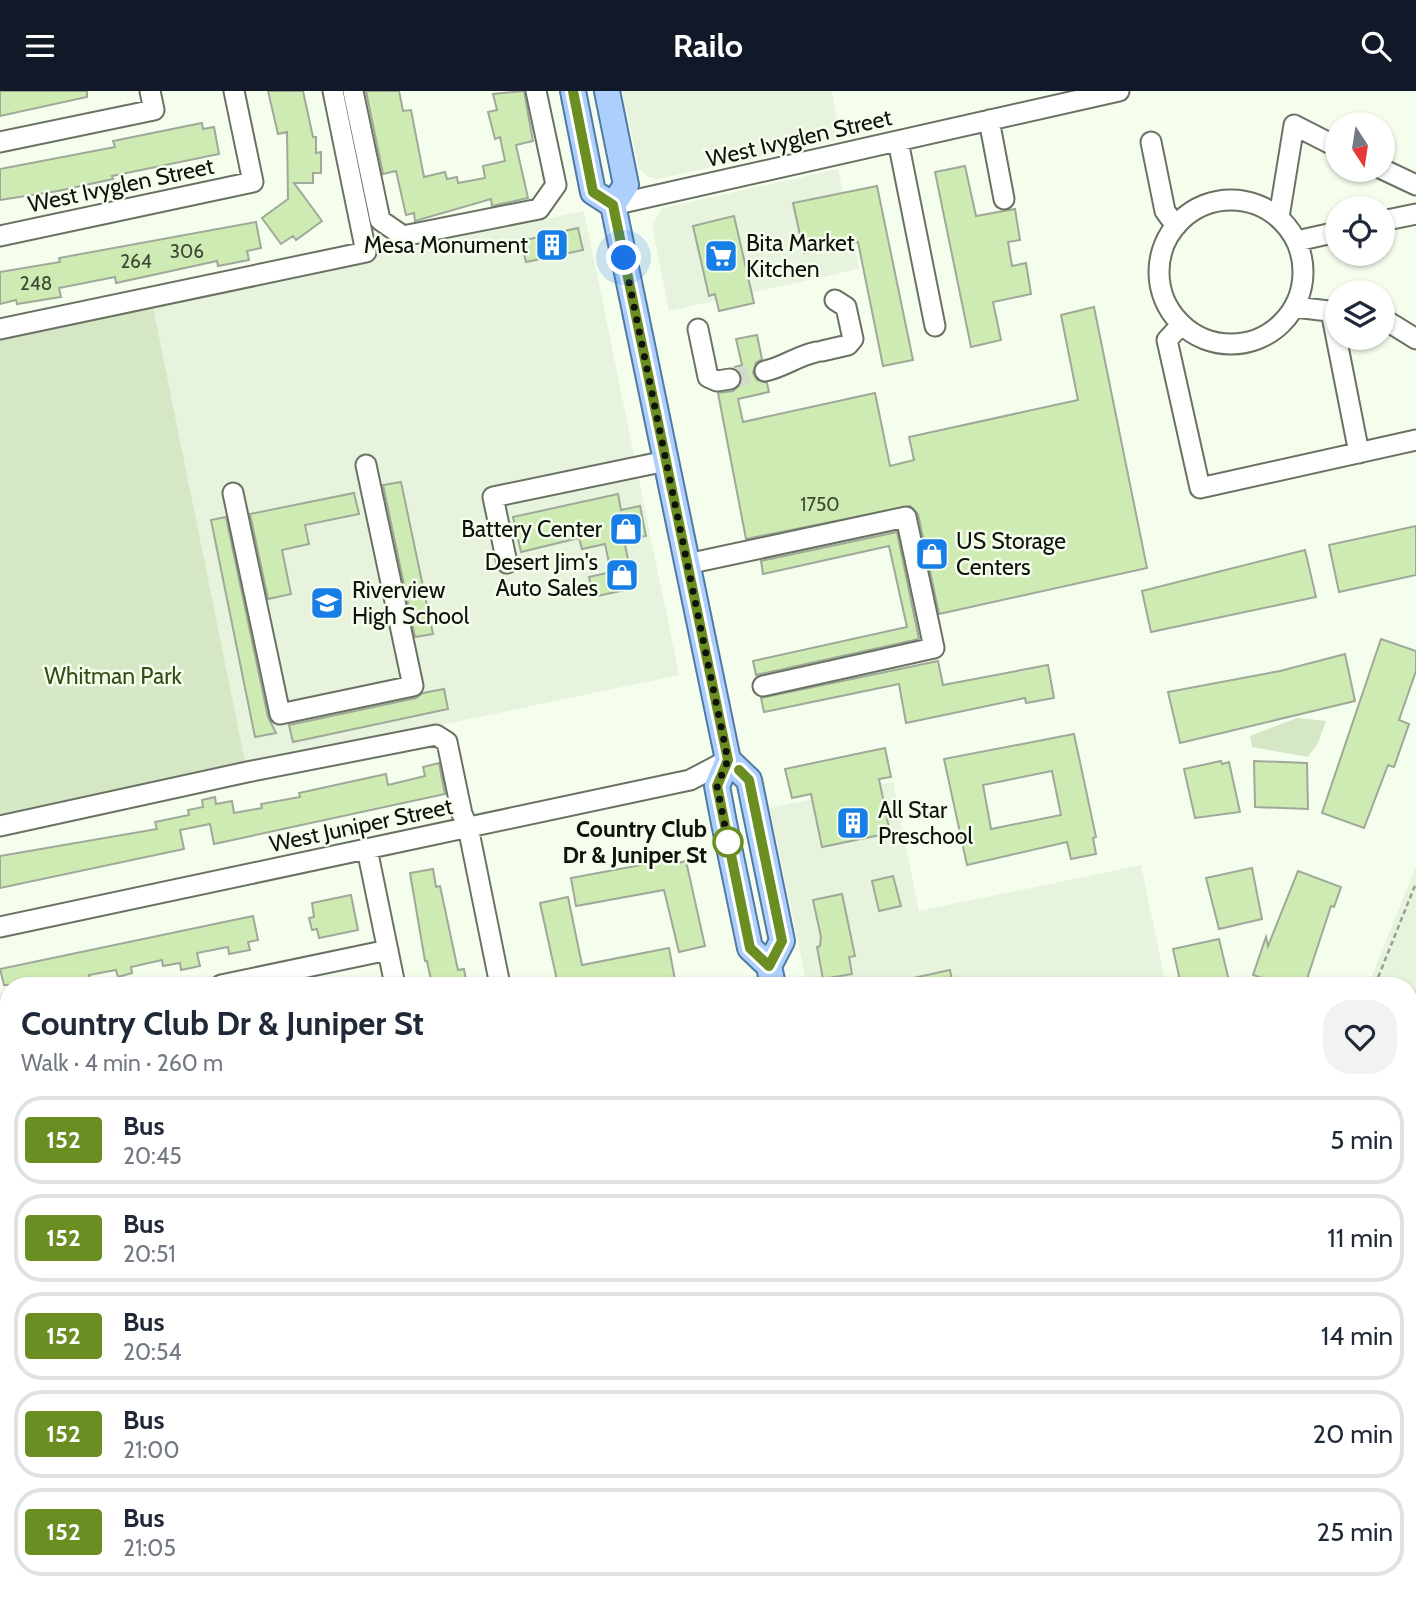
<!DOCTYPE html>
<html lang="en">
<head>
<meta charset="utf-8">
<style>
  body { margin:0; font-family:Cabin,sans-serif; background:#f2f2f3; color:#1f2937; height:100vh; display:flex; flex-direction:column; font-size:26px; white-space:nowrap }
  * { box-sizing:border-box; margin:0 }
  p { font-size:23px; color:#747a83 }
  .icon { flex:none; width:38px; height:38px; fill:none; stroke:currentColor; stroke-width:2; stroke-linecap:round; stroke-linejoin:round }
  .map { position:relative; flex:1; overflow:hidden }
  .side { position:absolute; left:0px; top:886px; width:1418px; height:625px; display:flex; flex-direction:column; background:#fff; border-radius:28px 28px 0 0; box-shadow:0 2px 5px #0004 }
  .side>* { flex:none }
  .badge { padding:0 14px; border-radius:5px; font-size:24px; line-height:46px }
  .needle { width:46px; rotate:168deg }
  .controls { position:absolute; left:1325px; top:21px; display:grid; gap:14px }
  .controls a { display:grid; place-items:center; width:70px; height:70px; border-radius:50%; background:#fff; box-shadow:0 2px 5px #0004; font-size:35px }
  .you { position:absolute; width:35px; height:35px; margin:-18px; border:5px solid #fff; border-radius:50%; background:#1a73e8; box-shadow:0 0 0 10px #1a73e833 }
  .map>.badge { position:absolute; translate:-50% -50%; box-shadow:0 0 0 4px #fff }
  .round { display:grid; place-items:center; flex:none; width:74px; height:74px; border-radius:28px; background:#f2f2f3 }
  .overview { display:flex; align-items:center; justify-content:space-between; height:119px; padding:0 21px }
  h1 { font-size:33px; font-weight:700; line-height:52px }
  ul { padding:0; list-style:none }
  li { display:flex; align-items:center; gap:21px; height:88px; margin:0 14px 10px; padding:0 7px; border:4px solid #e0e1e3; border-radius:28px }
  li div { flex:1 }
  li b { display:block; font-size:26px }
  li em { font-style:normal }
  li .badge { min-width:77px; font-weight:700; text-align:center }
  header { display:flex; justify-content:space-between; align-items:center; height:91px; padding:0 21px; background:#111827; color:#fff; font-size:32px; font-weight:700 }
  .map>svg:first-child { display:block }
  .built { fill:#e7f3dc }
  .green { fill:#d5e7c5 }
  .building { fill:#ceebb3; stroke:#a0a999; stroke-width:2; fill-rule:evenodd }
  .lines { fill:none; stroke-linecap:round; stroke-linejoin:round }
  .minor-tunnel { stroke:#d2dbcb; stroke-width:19; stroke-dasharray:19 10; stroke-linecap:butt }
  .minor-casing { stroke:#6a7263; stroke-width:23 }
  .major-casing { stroke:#5179a6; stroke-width:28 }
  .path { stroke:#989e92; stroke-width:2.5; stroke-dasharray:5 3.5; stroke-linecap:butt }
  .minor { stroke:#fff; stroke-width:19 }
  .major { stroke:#acd0fb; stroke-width:24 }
  .line-casing { stroke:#fff; stroke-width:16 }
  .line { stroke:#6b8e23; stroke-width:10 }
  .walk { stroke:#0f120d; stroke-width:7; stroke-dasharray:0 12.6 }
  .stop-dot { fill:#fff; stroke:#6b8e23; stroke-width:3.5 }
  .labels { text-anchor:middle; stroke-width:5; stroke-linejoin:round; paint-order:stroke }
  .number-label { font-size:19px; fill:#3f4836 }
  .street-label { font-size:23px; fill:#0f120d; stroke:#f5feed }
  .poi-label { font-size:23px; fill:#0f120d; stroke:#f5feed; text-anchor:start }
  .park-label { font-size:23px; fill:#344d14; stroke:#f5feed }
  .stop-label { font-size:23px; font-weight:bold; fill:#0f120d; stroke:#f5feed; text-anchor:end }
</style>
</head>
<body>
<header><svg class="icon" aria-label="menu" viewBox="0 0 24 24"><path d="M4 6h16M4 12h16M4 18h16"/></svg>Railo<svg class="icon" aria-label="search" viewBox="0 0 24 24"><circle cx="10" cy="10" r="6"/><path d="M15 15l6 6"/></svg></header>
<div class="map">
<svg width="1416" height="1510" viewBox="0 0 1416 1510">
  <rect width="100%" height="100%" fill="#f5feed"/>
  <!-- built -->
  <path class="built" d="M 622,0 L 832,0 L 841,48 L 658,88 L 647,85 L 639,77 Z
    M 838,78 L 859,178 L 669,220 L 653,140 L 653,132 L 663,117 Z
    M 584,120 L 679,584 L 246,675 L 152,211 Z
    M 893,691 L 919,820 L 1141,774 L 1166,894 L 807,894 L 770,717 Z
    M 1416,775 L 1416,1355 L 1409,1356 L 1409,894 L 1368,894 Z
    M 1416,1418 L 1416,1510 L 1024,1510 L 1059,1502 L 1409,1502 L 1409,1420 Z
    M 488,1502 L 751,1502 L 712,1510 L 490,1510 Z"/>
  <!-- green -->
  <path class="green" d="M 152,211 L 246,675 L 0,728 L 0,245 Z
    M 1297,627 L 1326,630 L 1318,652 L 1308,666 L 1252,656 L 1250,645 Z"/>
  <!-- building -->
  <path class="building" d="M 0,0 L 87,0 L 87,6 L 0,25 Z
    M 268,0 L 303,0 L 313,46 L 316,46 L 316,62 L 321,61 L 321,82 L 313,82 L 313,92 L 294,92 L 322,130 L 296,149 L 293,145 L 281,153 L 262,127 L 288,108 L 287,41 L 278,43 Z
    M 366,0 L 399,0 L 403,20 L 411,19 L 424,86 L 445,81 L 447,88 L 457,86 L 458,92 L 485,87 L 483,75 L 505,70 L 500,46 L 495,48 L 488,21 L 497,19 L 493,3 L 524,0 L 533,50 L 516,54 L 528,107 L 492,115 L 491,108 L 415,130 L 414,122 L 406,124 L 396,80 L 383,83 Z
    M 202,32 L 203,38 L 214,36 L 219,63 L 112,85 L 113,88 L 58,100 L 0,109 L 0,78 L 115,56 L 113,50 Z
    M 965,75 L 976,125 L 1015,118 L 1020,149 L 1008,151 L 1012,175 L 1026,172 L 1031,203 L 993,211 L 1001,249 L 971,256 L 935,81 Z
    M 877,95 L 913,269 L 883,275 L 858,151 L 804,162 L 793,112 Z
    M 734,125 L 754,212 L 719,220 L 715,203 L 709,205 L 693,135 Z
    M 256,131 L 261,157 L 247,160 L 249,169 L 218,175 L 217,170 L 116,192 L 115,186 L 59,197 L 61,206 L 17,213 L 16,209 L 0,213 L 0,181 L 60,171 L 59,167 Z
    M 578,137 L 583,159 L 526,171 L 521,150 Z
    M 1094,216 L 1147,477 L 939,523 L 918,423 L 910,415 L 746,448 L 718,302 L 733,300 L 742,292 L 740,281 L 735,276 L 742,274 L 736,248 L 757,244 L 762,268 L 756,272 L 753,282 L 757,289 L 767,292 L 769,301 L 738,308 L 743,331 L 875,302 L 890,375 L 914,369 L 909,346 L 1078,309 L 1061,224 Z
    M 401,391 L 433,543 L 415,546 L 383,394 Z
    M 354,402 L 359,423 L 305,434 L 309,453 L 282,459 L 291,503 L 268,508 L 250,423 Z
    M 618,403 L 621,419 L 640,415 L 646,445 L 624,449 L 634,497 L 593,506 L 589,486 L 611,481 L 605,453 L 582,458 L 579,447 L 521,461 L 513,426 Z
    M 226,426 L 268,626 L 276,642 L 255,646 L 211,429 Z
    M 1416,435 L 1416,484 L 1339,501 L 1329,454 Z
    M 897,441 L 919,548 L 756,584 L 753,570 L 907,536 L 889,455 L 763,483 L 761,470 Z
    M 1305,459 L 1316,506 L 1151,541 L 1142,500 Z
    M 1381,548 L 1416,560 L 1416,580 L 1399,629 L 1409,633 L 1394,676 L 1388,674 L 1364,737 L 1322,722 Z
    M 1345,563 L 1355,610 L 1180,652 L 1168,601 L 1280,580 Z
    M 938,570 L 943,594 L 1048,574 L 1054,607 L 1026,612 L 1025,607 L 906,632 L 899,593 L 764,621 L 761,607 Z
    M 444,598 L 448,618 L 293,651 L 289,634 L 416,607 L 423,602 Z
    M 1074,643 L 1096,746 L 1093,747 L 1096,763 L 1071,768 L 1067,751 L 967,774 L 944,668 ZM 1052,680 L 1061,724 L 991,738 L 983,694 Z
    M 885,657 L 891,686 L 879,688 L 890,742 L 822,756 L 811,703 L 792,707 L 785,678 Z
    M 1221,670 L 1222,673 L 1229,671 L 1240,721 L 1195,727 L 1184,678 Z
    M 1254,670 L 1307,672 L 1308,718 L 1255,716 Z
    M 439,672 L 445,703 L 214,753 L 210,733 L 180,739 L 184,758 L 0,797 L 0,765 L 157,738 L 155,731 L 189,724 L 188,719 L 203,716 L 202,709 L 215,706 L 216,713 L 232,710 L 234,722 L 262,717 L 261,713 L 300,706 L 299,702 L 386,683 L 388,694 L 425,685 L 423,676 Z
    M 673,768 L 674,773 L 686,770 L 705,855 L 679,861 L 664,799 L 576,815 L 571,787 Z
    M 1252,777 L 1262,828 L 1219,838 L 1206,787 Z
    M 433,778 L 436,796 L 440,795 L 458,879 L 464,878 L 467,894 L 432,894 L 427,870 L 425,870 L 410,782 Z
    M 1298,780 L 1341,796 L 1334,816 L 1331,815 L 1305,894 L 1282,894 L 1253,884 L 1266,846 L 1268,855 Z
    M 893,785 L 901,815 L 879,820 L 872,790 Z
    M 842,803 L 855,865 L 849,866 L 852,883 L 823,888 L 817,856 L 820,855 L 821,846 L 813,809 Z
    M 351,804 L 358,839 L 319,847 L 317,838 L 312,839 L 309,827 L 314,826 L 312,812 Z
    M 568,806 L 582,874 L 669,857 L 676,894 L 558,894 L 540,812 Z
    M 253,825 L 258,849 L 248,851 L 250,859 L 229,863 L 228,856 L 197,862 L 200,875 L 181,879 L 180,872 L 163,875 L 162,869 L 131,876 L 132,882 L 118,886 L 116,879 L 89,884 L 91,892 L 82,894 L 4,894 L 0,878 Z
    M 1219,848 L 1230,894 L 1181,894 L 1173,858 Z
    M 950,879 L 953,894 L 904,894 L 904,889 Z"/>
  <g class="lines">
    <!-- minor-tunnel -->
    <path class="minor-tunnel" d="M 730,288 L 765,280"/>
    <defs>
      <path id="minor" d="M 353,0 L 380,129 L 403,145 L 539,118 L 556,94 L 536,0
        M 989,29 L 1004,108
        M 898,50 L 935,235
        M 0,51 L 154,19 L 150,0
        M 1151,51 L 1165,120 L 1176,135
        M 1382,78 L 1416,94
        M1159 181a72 72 0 1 1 144 0a72 72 0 1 1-144 0Z
        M 613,114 L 1119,0
        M 1279,126 L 1294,34 L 1337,56
        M 1382,130 L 1416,123
        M 0,145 L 253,91 L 234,0
        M 1297,150 L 1337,141
        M 1295,216 L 1337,221
        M 1331,220 L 1359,362
        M 1382,227 L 1416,248
        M 1181,234 L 1167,249 L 1200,397 L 1416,349
        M 0,238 L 366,161 L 333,0
        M 698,238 L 708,286 L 717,290 L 730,288
        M 822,260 L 848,254 L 853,248 L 846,216 L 835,209
        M 765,280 C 784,276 797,265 816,261
        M 233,402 L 280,623 L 413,595 L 366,374
        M 507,472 L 493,406 L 666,370
        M 687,473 L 906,426 L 934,557 L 763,595
        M 0,735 L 247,681 L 436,644 L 447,651 L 462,723 L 468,736 L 500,894
        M 367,758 L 395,894
        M 0,836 L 690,689 L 728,669
        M 221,894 L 388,859
        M 0,942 L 9,940
        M 1409,956 L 1416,955
        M 1409,1026 L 1416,1027
        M 0,1039 L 9,1037
        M 0,1144 L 9,1142
        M 0,1412 L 9,1410
        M 90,1502 L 92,1510
        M 187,1502 L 189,1510
        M 284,1502 L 286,1510
        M 380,1502 L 382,1510
        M 479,1502 L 481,1510
        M 1194,1502 L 1201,1510"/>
      <path id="major" d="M 573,0 L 593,101 L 613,114 L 728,669 L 749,689 L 782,850 L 769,875
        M 607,0 L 626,94 L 613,114
        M 728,669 L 717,695 L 724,732 L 750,857 L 769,875 L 773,894
        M 1409,1389 L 1416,1388
        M 877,1502 L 879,1510
        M 920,1502 L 922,1510
        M 776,1510 L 816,1502
        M 968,1510 L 1005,1502"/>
    </defs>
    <!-- minor casing -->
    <use href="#minor" class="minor-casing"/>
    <!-- major casing -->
    <use href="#major" class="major-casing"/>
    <!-- path -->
    <path class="path" d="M 1375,894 L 1416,792"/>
    <!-- minor -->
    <use href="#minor" class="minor"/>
    <!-- major -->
    <use href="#major" class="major"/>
  </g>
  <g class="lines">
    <defs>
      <path id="line" d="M 573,0 L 593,101 L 613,114 L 728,669 L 717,695 L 750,857 L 769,875 L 782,850 L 749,689 L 739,679"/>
    </defs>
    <!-- line casing -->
    <use href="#line" class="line-casing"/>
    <!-- line -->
    <use href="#line" class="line"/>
    <!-- walk -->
    <path class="walk" d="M 624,167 L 728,669 L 717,695 L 728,751"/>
  </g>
  <!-- icons -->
  <defs>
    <symbol id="building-square" viewBox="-11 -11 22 22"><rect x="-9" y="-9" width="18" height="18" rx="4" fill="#167ee6" stroke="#f5feed"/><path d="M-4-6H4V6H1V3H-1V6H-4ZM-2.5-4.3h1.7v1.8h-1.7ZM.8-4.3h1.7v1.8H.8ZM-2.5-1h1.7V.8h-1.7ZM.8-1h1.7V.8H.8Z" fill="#fff"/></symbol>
    <symbol id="supermarket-square" viewBox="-11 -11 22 22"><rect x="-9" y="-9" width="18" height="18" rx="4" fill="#167ee6" stroke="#f5feed"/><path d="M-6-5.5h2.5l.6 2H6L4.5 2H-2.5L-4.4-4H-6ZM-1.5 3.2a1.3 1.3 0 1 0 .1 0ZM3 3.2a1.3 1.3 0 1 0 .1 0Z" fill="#fff"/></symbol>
    <symbol id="shop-square" viewBox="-11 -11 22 22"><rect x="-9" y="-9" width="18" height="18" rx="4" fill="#167ee6" stroke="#f5feed"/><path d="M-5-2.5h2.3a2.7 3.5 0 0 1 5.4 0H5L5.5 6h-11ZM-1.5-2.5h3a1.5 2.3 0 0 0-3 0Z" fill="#fff"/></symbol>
    <symbol id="school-square" viewBox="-11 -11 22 22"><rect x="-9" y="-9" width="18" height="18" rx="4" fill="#167ee6" stroke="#f5feed"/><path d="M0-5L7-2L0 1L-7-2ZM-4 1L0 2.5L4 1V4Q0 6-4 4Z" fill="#fff"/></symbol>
  </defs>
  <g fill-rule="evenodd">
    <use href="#building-square" x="533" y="135" width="38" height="38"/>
    <use href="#supermarket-square" x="702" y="146" width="38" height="38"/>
    <use href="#shop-square" x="607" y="419" width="38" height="38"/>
    <use href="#shop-square" x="913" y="444" width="38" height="38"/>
    <use href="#shop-square" x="603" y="465" width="38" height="38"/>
    <use href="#school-square" x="308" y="493" width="38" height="38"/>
    <use href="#building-square" x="834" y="713" width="38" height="38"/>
  </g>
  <!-- markers -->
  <circle class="stop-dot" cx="728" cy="751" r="14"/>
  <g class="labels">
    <!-- number labels -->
    <g class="number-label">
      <text x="187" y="167">306</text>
      <text x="136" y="177">264</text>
      <text x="36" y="199">248</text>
      <text x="820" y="420">1750</text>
    </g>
    <!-- street labels -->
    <g class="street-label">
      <text transform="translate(799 47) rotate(-13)" y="8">West Ivyglen Street</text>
      <text transform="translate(121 94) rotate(-12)" y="8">West Ivyglen Street</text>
      <text transform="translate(361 734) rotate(-12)" y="8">West Juniper Street</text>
    </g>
    <!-- poi labels -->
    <g class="poi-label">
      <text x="746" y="160">Bita Market<tspan x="746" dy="26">Kitchen</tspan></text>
      <text x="528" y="162" text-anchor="end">Mesa Monument</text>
      <text x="602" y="446" text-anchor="end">Battery Center</text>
      <text x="956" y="458">US Storage<tspan x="956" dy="26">Centers</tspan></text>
      <text x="598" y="479" text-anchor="end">Desert Jim's<tspan x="598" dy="26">Auto Sales</tspan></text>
      <text x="352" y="507">Riverview<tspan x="352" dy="26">High School</tspan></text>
      <text x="878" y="727">All Star<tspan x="878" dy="26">Preschool</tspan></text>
    </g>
    <!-- park labels -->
    <g class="park-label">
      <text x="113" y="593">Whitman Park</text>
    </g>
    <!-- stop labels -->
    <g class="stop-label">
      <text x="707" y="746">Country Club<tspan x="707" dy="26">Dr &amp; Juniper St</tspan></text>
    </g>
  </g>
</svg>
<div class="controls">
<a><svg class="needle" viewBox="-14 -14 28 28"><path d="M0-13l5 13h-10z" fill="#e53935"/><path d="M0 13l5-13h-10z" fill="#747a83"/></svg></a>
<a><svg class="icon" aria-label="locate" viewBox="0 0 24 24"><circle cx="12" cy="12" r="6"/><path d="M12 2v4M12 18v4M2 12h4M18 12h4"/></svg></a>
<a><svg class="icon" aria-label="layers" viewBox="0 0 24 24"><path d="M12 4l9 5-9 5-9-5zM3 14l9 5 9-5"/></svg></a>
</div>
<div class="you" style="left:624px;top:167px"></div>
<section class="side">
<div class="overview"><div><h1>Country Club Dr &amp; Juniper St</h1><p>Walk · 4 min · 260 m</p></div><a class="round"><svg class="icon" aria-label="heart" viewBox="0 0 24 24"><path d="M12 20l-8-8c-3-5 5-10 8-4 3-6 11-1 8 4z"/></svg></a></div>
<ul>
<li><span class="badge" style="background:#6b8e23;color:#fff">152</span><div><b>Bus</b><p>20:45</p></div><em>5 min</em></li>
<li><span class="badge" style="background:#6b8e23;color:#fff">152</span><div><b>Bus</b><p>20:51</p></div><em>11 min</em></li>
<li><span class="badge" style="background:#6b8e23;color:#fff">152</span><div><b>Bus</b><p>20:54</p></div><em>14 min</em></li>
<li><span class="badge" style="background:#6b8e23;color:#fff">152</span><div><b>Bus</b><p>21:00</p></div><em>20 min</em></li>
<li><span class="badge" style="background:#6b8e23;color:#fff">152</span><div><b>Bus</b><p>21:05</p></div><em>25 min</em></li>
</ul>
</section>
</div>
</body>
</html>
